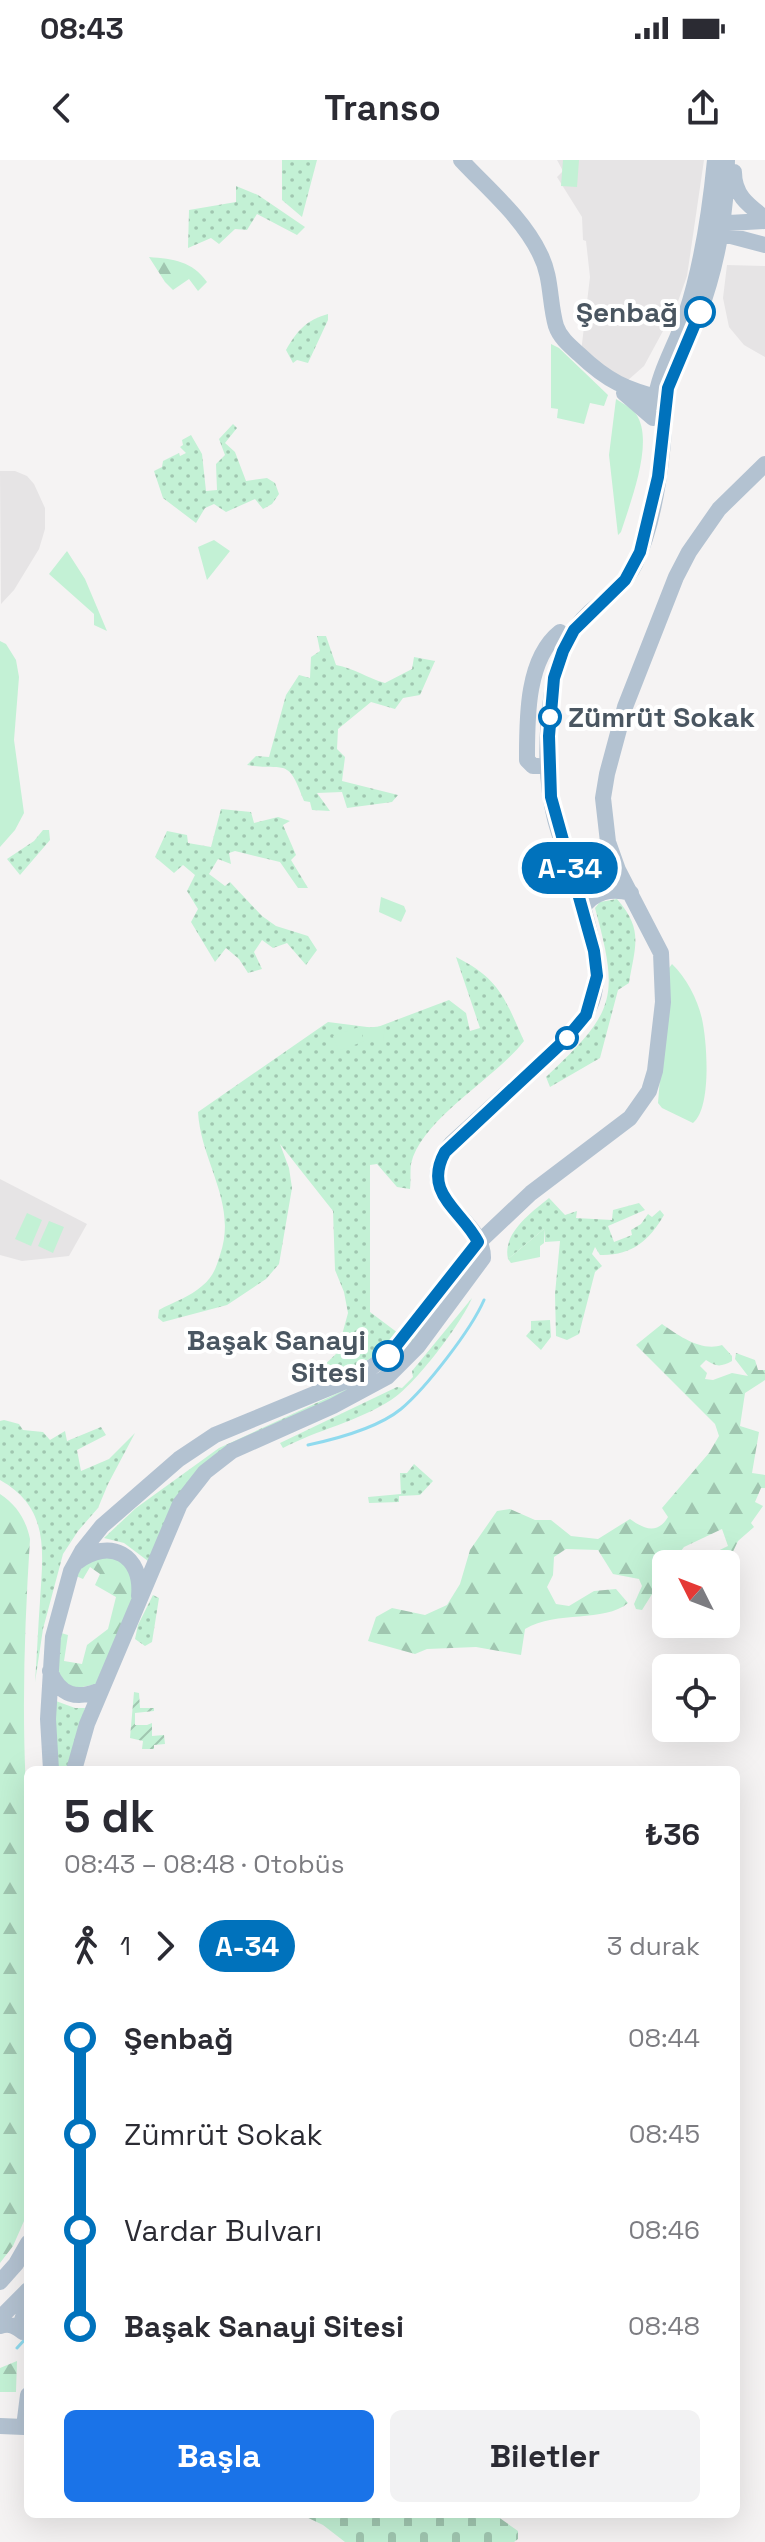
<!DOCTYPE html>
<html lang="tr">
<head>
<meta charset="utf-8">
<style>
  body { margin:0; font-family:"Space Grotesk",sans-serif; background:#f2f2f3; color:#2b2b33; height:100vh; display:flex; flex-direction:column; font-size:30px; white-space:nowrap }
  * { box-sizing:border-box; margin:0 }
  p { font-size:26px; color:#7c7c81 }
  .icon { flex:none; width:44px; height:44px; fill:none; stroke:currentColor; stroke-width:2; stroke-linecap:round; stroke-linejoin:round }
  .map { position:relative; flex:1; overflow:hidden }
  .details { position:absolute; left:24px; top:1606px; width:716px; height:752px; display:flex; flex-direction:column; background:#fff; border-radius:12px; box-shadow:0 8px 32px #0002 }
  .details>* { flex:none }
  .badge { padding:0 16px; border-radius:26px; font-size:28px; line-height:52px }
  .needle { width:52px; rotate:312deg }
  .tools { position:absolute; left:652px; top:1390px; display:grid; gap:16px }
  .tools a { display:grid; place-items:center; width:88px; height:88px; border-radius:12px; background:#fff; box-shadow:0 8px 32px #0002; font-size:40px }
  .map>.badge { position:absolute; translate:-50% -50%; box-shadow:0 0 0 4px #fff }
  .legs { display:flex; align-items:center; gap:12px; height:88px; padding:0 40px; font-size:26px }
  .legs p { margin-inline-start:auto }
  .head { display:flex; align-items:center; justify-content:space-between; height:136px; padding:0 40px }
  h1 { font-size:44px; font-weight:700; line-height:60px }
  .button { display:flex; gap:16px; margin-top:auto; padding:16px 40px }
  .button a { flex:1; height:92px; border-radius:12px; background:#1a73e8; color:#fff; font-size:32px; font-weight:700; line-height:92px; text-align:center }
  .button a+a { background:#f2f2f3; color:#2b2b33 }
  ul { padding:0 40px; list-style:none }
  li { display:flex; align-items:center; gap:28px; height:96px; font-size:30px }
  li i { display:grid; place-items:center; width:12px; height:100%; margin:0 10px; background:currentColor }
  li i::after { content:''; width:20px; height:20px; margin:-10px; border:6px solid; border-radius:50%; background:#fff }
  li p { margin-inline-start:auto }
  li:first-child i { background:linear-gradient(#0000 50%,currentColor 0) }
  li:last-child i { background:linear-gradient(currentColor 50%,#0000 0) }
  .status { display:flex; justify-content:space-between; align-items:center; height:56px; padding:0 40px; background:#fff; direction:ltr }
  .status svg { height:22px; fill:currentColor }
  header { display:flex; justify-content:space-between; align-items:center; height:104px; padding:0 40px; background:#fff; font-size:36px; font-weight:700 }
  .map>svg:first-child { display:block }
  .education { fill:#e6e4e5 }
  .grass { fill:url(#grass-dots) }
  .forest { fill:url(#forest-firs) }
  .cemetery { fill:url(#cemetery-stones) }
  .park { fill:#c3f1d5 }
  .garden { fill:url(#garden-furrows) }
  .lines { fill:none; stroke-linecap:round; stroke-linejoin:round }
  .stream { stroke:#90daee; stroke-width:3 }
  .major { stroke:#b3c2d1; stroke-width:16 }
  .line-1-casing { stroke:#fff; stroke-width:18 }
  .line-1 { stroke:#0072bc; stroke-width:12 }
  .stop-1-dot { fill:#fff; stroke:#0072bc; stroke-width:4 }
  .labels { text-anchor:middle; stroke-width:8; stroke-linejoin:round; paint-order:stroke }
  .stop-label { font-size:28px; font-weight:bold; fill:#4a5661; stroke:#fff; text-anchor:end }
</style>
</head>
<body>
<div class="status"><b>08:43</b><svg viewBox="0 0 49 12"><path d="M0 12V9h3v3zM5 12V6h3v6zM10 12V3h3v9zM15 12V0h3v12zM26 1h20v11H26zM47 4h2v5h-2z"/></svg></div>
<header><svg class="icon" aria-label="back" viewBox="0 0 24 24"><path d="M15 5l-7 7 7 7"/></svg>Transo<svg class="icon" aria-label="share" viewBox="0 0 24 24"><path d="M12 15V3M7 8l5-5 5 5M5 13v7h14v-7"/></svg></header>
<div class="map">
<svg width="765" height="2382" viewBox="0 0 765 2382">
  <defs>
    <pattern id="grass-dots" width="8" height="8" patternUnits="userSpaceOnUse" patternTransform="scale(2)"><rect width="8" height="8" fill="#c3f1d5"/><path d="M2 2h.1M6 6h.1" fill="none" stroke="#a0c6b0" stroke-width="1.8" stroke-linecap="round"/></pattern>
    <pattern id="forest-firs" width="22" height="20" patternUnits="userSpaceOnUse" patternTransform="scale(2)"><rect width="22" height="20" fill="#c3f1d5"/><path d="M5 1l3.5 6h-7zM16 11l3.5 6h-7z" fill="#a0c6b0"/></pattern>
    <pattern id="cemetery-stones" width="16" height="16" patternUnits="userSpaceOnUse" patternTransform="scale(2)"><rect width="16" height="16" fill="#c3f1d5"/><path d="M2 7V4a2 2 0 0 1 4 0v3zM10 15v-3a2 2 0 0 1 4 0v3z" fill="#a0c6b0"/></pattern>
    <pattern id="garden-furrows" width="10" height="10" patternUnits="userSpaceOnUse" patternTransform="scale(2)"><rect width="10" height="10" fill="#c3f1d5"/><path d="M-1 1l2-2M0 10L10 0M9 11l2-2" fill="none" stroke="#a0c6b0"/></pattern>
  </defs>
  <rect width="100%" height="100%" fill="#f5f3f3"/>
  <!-- education -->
  <path class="education" d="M 557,0 L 704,0 L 687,116 L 676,147 L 644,206 L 627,221 L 581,192 L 590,117 L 586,81 L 583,80 L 582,57 L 557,17 L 563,11 Z
    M 727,105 L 765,106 L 765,197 L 744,185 L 729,167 L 723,138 Z
    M 0,311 L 15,311 L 27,316 L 34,324 L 45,348 L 45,369 L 39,389 L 14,430 L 1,444 Z
    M 0,1019 L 87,1064 L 69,1096 L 22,1101 L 0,1095 Z"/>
  <!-- grass -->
  <path class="grass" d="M 282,0 L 317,0 L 302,57 L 282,40 Z
    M 236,26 L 258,35 L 305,67 L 297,75 L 257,54 L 247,70 L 235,69 L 219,84 L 211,78 L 188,88 L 189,50 L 236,42 Z
    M 328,154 L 328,160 L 308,203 L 297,200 L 293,203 L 286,190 C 297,171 306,160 328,154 Z
    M 233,264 L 237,268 L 225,283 L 235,292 L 246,321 L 267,318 L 275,323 L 279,334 L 272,344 L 263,349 L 255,339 L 226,352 L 214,344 L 205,348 L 196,363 L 163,338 L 154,311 L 162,307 L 163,301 L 179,293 L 180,296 L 186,293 L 180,287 L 183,285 L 182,280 L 191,275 L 202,294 L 206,331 L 217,330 L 216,304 L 225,295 L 219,279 Z
    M 317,476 L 326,476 L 336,505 C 354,508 367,518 385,523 L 412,509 L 414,497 L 435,501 L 420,535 L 403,538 L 395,549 L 371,542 L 338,569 L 337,589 L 345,597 L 342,621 L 398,635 L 392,642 L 347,648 L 342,632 L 317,633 L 330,651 L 312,650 L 310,642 L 304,641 C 287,595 286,612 247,605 L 256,596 L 269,597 L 286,535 L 299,515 L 310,518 L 311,497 L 320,491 Z
    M 221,649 L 251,652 L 254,663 L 278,657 L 290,661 L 283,665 L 296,695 L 291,700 L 308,728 L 298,728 L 280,702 L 235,691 L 229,693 L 231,704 L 218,699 L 209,714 L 225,726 L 230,722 L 262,756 L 276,766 L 308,776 L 317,790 L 306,805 L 287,783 L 273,788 L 262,780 L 254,792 L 262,809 L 248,813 L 239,799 L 226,788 L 215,802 L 191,762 L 198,749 L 187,731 L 195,715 L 183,705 L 174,713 L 155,697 L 167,671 L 187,675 L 188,683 L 211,687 Z
    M 43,670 L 49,670 L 50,680 L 20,715 L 7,699 L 34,681 Z
    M 617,739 C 644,770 635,786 629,823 L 618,830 L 600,898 L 550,927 L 546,917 C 615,852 620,839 595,748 L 600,742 Z
    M 456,797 C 500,819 505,839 524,881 C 496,918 421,959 411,1004 C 410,1011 411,1021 410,1029 L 397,1027 L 377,1004 L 370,1005 L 370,1152 L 398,1173 L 373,1197 L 321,1224 L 316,1213 L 337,1193 L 348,1153 L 344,1132 L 335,1110 L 333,1051 L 280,984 L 289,1008 L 292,1028 L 279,1104 L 266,1119 L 227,1145 L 163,1162 L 158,1158 L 159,1150 C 173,1142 190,1137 202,1126 C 213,1117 216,1108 220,1095 C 238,1043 201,1003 198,952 L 328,862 L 375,868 L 449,840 L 466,853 L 470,871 L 480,868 Z
    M 549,1038 L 565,1055 L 577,1051 L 576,1058 L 612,1060 L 613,1050 L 639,1043 L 645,1050 L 608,1066 L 614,1082 L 632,1075 L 631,1070 L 641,1064 L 648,1054 L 652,1057 L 660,1050 L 664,1055 C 649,1081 631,1096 600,1095 L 595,1087 L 592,1094 L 602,1106 L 595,1112 L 579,1174 L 567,1180 L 556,1176 L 555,1134 L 560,1081 L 545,1082 L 544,1069 L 508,1099 C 502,1073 532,1052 549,1038 Z
    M 472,1138 C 461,1164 415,1225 391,1240 C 359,1261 317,1270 283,1288 L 280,1283 L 397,1227 L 402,1228 L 413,1217 L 412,1211 Z
    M 550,1160 L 551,1177 L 541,1190 L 526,1176 L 531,1170 L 531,1161 Z
    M 425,1161 L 424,1168 L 385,1213 L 230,1288 L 148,1401 L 124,1383 L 104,1378 L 136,1348 L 219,1288 L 375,1216 L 387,1206 Z
    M 4,1260 L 19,1264 L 23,1270 L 43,1272 L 50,1280 L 65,1271 L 67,1281 L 101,1267 L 106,1275 L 77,1290 L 81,1311 L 109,1299 L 135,1273 L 108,1324 L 98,1348 L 78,1371 L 63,1394 L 43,1469 L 35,1522 C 37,1495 38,1468 40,1441 C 43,1391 50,1348 0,1320 L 0,1261 Z
    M 414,1304 L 433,1321 L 420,1335 L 399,1336 L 399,1342 L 369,1343 L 368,1337 L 401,1334 L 400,1313 L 407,1313 Z
    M 153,1435 L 159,1438 L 152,1482 L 145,1486 L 135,1479 L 138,1465 Z
    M 56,1541 L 75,1548 L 85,1548 L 67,1610 L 54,1610 Z"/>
  <!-- forest -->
  <path class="forest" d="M 149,97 C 174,99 192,101 207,122 L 198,131 L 189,119 L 173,130 L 165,122 Z
    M 662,1164 C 679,1176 702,1192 722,1185 L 732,1196 L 732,1201 C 721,1207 716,1207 706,1200 L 700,1206 L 707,1213 L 705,1219 L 713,1220 L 732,1213 L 748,1216 L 735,1199 L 736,1193 L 755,1200 L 758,1210 L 765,1210 L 765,1220 L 745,1233 L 740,1266 L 759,1272 L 752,1313 L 765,1315 L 765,1328 L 761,1328 L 755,1342 L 763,1346 L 751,1363 L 754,1367 L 738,1381 L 728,1402 L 710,1404 L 705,1397 L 728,1386 L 722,1369 L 684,1387 L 671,1404 L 666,1404 L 666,1438 L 662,1434 L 654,1431 L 642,1450 L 636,1449 L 634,1444 L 642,1426 L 639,1419 L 613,1414 L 598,1390 L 566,1389 L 554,1397 L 553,1415 L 547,1427 L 556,1444 L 569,1446 L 594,1431 L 616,1429 L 628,1443 C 604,1463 557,1450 525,1469 L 521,1495 L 476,1487 L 427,1489 L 415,1494 L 368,1481 L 376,1457 L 392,1448 L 425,1455 L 447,1445 L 460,1424 L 470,1390 L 497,1351 L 510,1349 L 535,1360 L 551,1360 L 571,1376 L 598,1379 L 630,1359 C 644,1369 657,1375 668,1357 L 662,1348 L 709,1293 L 719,1276 L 715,1264 L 636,1185 Z
    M 0,1334 C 17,1345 26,1360 30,1379 C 24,1473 21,1567 28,1661 L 28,2052 L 13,2086 L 0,2103 Z
    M 99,1397 L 113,1397 L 129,1407 L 135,1433 L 96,1524 L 69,1530 L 55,1506 L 61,1473 L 68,1475 L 64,1501 L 82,1504 L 87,1485 L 108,1469 L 116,1437 L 95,1425 L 100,1414 L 90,1407 L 83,1419 L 76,1416 L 86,1402 Z
    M 17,2201 L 16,2232 L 0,2232 L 0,2208 Z"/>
  <!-- cemetery -->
  <path class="cemetery" d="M 300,2354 L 494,2354 L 518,2371 L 518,2379 L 514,2382 L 345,2382 L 323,2365 Z"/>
  <!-- park -->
  <path class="park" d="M 563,0 L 579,0 L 577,27 L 561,26 Z
    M 551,184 L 559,188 L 608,235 L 604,246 L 590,243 L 584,264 L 557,258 L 558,249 L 551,248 Z
    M 616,239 C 622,243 632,248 636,254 C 655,281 630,343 621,372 L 618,375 L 609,295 Z
    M 214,380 L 230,391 L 207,420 L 198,387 Z
    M 67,391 L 85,419 L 107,471 L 94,465 L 94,454 L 49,414 Z
    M 0,481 L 6,484 L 16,500 L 19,517 L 14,580 L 24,653 L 15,670 L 0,687 Z
    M 381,737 L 404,746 L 406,751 L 401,762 L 379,752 Z
    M 672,804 C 686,817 698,840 702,859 C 707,881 712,948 693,963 L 662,948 L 658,943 L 669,808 Z
    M 385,866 L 383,881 L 365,881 L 338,891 L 333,876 L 359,867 L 363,878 L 363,868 Z
    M 27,1053 L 42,1060 L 31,1086 L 15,1079 Z
    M 49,1061 L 64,1067 L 53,1093 L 38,1086 Z
    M 544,1069 L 544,1083 L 540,1086 L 540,1097 L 511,1103 L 508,1099 Z"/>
  <!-- garden -->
  <path class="garden" d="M 134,1532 L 139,1533 L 140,1548 L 154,1548 L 154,1551 L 135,1553 L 135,1565 L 147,1565 L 152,1563 L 152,1576 L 164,1575 L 165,1584 L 154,1585 L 154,1589 L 142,1589 L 143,1581 L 130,1578 Z"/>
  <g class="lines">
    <!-- stream -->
    <path class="stream" d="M 308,1285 C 336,1279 379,1267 401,1249 C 426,1228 471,1170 484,1140
      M 17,2188 L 28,2176"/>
    <!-- major -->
    <path class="major" d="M 461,0 C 488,29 523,58 540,94 C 552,117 549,142 556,166 C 560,178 570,186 579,194 C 607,221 627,230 664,239
      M 734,12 C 734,35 748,45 765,58
      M 711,64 L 765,61
      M 712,71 L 765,85
      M 624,233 L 653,258
      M 655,242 C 659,210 677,184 686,154 C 702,105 710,51 715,0
      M 538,606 L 533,606 L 527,600 C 527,559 526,499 560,472
      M 570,709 C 587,719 600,710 614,700
      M 582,749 C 594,731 611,728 631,733
      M 77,1402 C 110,1377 143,1395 139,1436
      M 50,1511 C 60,1536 77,1540 100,1530
      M 51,1610 L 48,1559 L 53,1477 L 71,1411 L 82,1391 L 102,1366 L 179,1299 L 215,1275 L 358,1216 L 387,1197 L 477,1084 L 531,1033 L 630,958 L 649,931 L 655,911 L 663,842 L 661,793 L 618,710 L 608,682 L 603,638 L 607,614 L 625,547 L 676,417 L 689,392 L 719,349 L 765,304
      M 74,1610 L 87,1564 L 180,1344 L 205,1312 L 232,1291 L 333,1246 L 387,1217 L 418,1186 L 483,1098 C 484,1056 407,1038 451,984 L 566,879 C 580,864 592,850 595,828 C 603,788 566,701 555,659 C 545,619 546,573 552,532 C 556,502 567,473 590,452 C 607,437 625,425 635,404 C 651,371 658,329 662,292 C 665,270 663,248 669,226 C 675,201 691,179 699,154 C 717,106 727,51 727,0
      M 0,2122 L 16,2104 L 28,2083
      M 0,2158 L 28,2130
      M 0,2166 C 10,2163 15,2166 23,2172 L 22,2160 L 28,2143
      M 0,2266 L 24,2267 L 28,2235"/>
  </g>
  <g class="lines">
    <defs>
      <path id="line-1" d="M 388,1196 L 478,1082 C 462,1050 422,1034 445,992 L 566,879 L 586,855 L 597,816 L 594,791 L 551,637 L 549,576 L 554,518 L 563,491 L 574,470 L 625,420 L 640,392 L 658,317 L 668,228 L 700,152"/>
    </defs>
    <!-- line-1 casing -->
    <use href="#line-1" class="line-1-casing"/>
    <!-- line-1 -->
    <use href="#line-1" class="line-1"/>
  </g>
  <!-- markers -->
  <g class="stop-1-dot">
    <circle cx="700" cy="152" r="14"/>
    <circle cx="550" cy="557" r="10"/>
    <circle cx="567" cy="878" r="10"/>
    <circle cx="388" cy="1196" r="14"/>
  </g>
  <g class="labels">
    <!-- stop labels -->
    <g class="stop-label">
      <text x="678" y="162">Şenbağ</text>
      <text x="568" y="567" text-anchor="start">Zümrüt Sokak</text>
      <text x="366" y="1190">Başak Sanayi<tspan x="366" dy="32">Sitesi</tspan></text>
    </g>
  </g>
</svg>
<div class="tools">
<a><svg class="needle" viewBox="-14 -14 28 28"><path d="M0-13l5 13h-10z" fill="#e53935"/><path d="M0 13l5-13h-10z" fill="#7c7c81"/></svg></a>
<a><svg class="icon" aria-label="locate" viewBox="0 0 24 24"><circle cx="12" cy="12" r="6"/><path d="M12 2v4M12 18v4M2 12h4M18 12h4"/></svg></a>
</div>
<b class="badge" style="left:570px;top:708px;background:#0072bc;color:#fff">A-34</b>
<section class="details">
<div class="head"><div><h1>5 dk</h1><p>08:43 – 08:48 · Otobüs</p></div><b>₺36</b></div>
<div class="legs"><svg class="icon" aria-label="walk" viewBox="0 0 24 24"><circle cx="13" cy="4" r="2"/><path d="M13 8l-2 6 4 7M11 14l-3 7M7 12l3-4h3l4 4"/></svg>1<svg class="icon" aria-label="forward" viewBox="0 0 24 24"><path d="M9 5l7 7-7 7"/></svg><b class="badge" style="background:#0072bc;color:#fff">A-34</b><p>3 durak</p></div>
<ul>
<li><i style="color:#0072bc"></i><b>Şenbağ</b><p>08:44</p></li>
<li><i style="color:#0072bc"></i><span>Zümrüt Sokak</span><p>08:45</p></li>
<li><i style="color:#0072bc"></i><span>Vardar Bulvarı</span><p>08:46</p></li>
<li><i style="color:#0072bc"></i><b>Başak Sanayi Sitesi</b><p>08:48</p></li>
</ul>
<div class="button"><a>Başla</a><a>Biletler</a></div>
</section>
</div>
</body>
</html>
